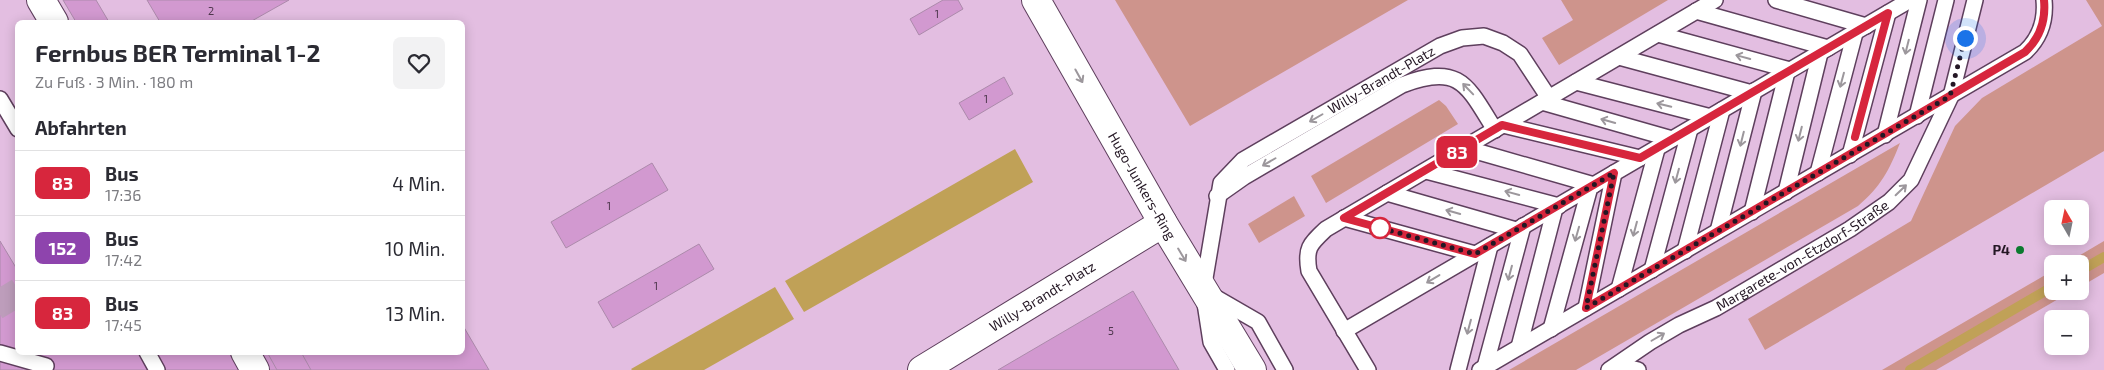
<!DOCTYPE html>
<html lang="de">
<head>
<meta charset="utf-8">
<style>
  body { margin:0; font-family:"Exo 2",sans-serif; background:#f2f2f3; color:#2b2b33; height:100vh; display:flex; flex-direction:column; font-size:19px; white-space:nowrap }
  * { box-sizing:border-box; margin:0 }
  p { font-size:16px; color:#7c7c81 }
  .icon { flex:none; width:28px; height:28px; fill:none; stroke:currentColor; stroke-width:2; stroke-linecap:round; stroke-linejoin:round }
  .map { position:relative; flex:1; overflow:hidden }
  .panel { position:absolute; left:15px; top:20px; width:450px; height:335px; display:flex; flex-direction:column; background:#fff; border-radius:8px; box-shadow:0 2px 12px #0003 }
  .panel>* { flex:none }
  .badge { padding:0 10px; border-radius:8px; font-size:18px; line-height:32px }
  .needle { width:32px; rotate:351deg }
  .fabs { position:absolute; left:2044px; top:200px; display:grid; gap:10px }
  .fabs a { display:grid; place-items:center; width:45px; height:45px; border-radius:8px; background:#fff; box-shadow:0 2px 12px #0003; font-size:25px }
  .you { position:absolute; width:25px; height:25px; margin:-12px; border:4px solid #fff; border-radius:50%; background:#1a73e8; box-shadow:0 0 0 8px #1a73e833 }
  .map>.badge { position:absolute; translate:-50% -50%; box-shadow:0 0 0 2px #fff }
  h2 { padding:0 20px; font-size:19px; line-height:45px }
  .round { display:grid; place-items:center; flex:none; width:52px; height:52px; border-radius:8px; background:#f2f2f3 }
  .summary { display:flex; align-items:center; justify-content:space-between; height:85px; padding:0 20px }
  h1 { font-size:24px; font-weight:700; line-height:38px }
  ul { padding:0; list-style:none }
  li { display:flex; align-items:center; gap:15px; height:65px; padding:0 20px; border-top:1px solid #e1e1e2 }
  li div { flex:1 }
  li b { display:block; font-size:19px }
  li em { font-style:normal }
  li .badge { min-width:55px; font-weight:700; text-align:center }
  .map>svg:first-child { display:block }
  .green { fill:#ce948c }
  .water { fill:#c0a157 }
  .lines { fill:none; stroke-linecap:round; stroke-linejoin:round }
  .stream { stroke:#c0a157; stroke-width:10 }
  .building { fill:#d299d0; stroke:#ac8aab }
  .minor-tunnel { stroke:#bd9dbb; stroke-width:28; stroke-dasharray:28 14; stroke-linecap:butt }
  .service-casing { stroke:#5e3f5d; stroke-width:18 }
  .minor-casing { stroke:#5e3f5d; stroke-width:30 }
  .tertiary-casing { stroke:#5e3f5d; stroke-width:30 }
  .service { stroke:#fff; stroke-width:15 }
  .minor { stroke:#fff; stroke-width:28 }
  .tertiary { stroke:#fff; stroke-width:28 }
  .oneway { stroke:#9c979c }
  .line-casing { stroke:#fff; stroke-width:11 }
  .line { stroke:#d7263d; stroke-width:8 }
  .walk { stroke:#241724; stroke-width:5; stroke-dasharray:0 9 }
  .stop-dot { fill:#fff; stroke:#d7263d; stroke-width:2.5 }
  .poi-dot { fill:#0b7a2f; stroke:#e3bee1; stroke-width:2 }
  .labels { text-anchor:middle; stroke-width:4; stroke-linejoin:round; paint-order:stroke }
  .number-label { font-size:11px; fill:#50384f }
  .street-label { font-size:14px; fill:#241724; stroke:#e3bee1 }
  .poi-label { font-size:14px; font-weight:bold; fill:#241724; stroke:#e3bee1; text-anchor:end }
</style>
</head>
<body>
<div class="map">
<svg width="2104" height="370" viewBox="0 0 2104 370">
  <rect width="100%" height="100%" fill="#e3bee1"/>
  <!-- green -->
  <path class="green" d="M 1115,0 L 1408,0 L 1190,126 Z
    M 1561,0 L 1668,0 L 1559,65 L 1542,38 L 1573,20 Z
    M 2086,0 L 2104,0 L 2104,151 L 1765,350 L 1748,319 L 1911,221 L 1955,126 L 1982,98 L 2102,26 Z
    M 1439,100 L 1446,106 L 1458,124 L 1326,203 L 1311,176 Z
    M 1900,143 C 1889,171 1881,186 1858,206 L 1576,370 L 1509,370 Z
    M 1294,196 L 1305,216 L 1259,243 L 1248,224 Z
    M 2104,241 L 2104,273 L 2080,287 L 2080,264 L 2065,264 Z
    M 2052,271 L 2052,291 L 2072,291 L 1936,370 L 1882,370 Z"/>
  <!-- water -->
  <path class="water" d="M 1015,149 L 1033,182 L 804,312 L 785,281 Z
    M 775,287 L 794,319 L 704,370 L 632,370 L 631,369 Z"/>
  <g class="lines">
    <!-- stream -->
    <path class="stream" d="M 2080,271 L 2104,257
      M 1910,370 L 2052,287"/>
  </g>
  <!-- building -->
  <path class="building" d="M 63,0 L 96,0 L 109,22 L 76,22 Z
    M 147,0 L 289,0 L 250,22 L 160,22 Z
    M 943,0 L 958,0 L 963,9 L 919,35 L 910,19 Z
    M 1004,77 L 1013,94 L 969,120 L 959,103 Z
    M 652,163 L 668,190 L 566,248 L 551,222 Z
    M 0,241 L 18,271 L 18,352 L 301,352 L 311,370 L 0,370 Z
    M 699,244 L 714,269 L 613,328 L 598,302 Z
    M 1133,291 L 1179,370 L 998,370 Z
    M 462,324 L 489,370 L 277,370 L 267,352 L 462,352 Z"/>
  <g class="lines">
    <!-- minor-tunnel -->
    <path class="minor-tunnel" d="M 0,287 L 18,317"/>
    <defs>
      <g id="service">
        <path d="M 1776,0 L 1866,26"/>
        <path d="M 1696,11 L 1828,48"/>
        <path d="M 1658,34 L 1790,70"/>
        <path d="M 1619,57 L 1752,93"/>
        <path d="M 1576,82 L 1711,117"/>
        <path d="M 0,99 L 18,129"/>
        <path d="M 1542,102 L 1672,139"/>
        <path d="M 1917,116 L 1946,0"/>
        <path d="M 1503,125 L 1640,158"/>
        <path d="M 1885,135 L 1919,0"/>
        <path d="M 1465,148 L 1594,185"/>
        <path d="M 1850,155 L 1888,13"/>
        <path d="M 1426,171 L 1559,206"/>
        <path d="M 1818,173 L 1855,33"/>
        <path d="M 1786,192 L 1820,53"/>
        <path d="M 1387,193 L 1516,230"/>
        <path d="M 1217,196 L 1244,177 L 1402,85 C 1460,63 1467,85 1495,130"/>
        <path d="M 1752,212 L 1787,72"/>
        <path d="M 1344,218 L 1475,254"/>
        <path d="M 1718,231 L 1754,91"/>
        <path d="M 1685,251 L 1722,110"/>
        <path d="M 1652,270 L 1690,129"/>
        <path d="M 1619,289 L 1657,149"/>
        <path d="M 1213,296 L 1258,322 L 1285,370"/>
        <path d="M 1586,308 L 1614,173"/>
        <path d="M 1551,329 L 1590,187"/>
        <path d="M 1344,331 L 1910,0"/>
        <path d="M 1519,347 L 1555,208"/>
        <path d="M 147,352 L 157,370"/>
        <path d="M 0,353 L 46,366"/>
        <path d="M 1618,365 L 1638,370"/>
        <path d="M 1485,367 L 1523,226"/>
        <path id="s1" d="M 1227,370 L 1211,342 L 1203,290 L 1221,183 L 1243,160 L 1440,46 L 1462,38 L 1484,36 L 1503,43 L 1520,54 L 1549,98"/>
        <path d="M 1368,370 L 1309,271 C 1305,248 1310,244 1326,229 L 1715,0"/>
        <path d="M 1458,370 L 1490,246"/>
        <path d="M 1480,370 L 2025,52 C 2040,38 2046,21 2044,0"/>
        <path id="s2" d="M 1609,370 L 1650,342 L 1679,325 L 1716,308 L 1850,229 L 1889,202 L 1911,180 L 1951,96 L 1975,0"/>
      </g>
      <g id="minor">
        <path d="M 41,0 L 54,22"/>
        <path d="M 245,352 L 255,370"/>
        <path id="s3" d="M 922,370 L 1163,223"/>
      </g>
      <g id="tertiary">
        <path id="s4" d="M 1036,0 L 1163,223 L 1252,370"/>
      </g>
    </defs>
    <!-- service casing -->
    <use href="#service" class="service-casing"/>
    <!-- minor casing -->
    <use href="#minor" class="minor-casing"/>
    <!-- tertiary casing -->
    <use href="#tertiary" class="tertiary-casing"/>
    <!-- service -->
    <use href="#service" class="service"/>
    <!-- minor -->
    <use href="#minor" class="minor"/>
    <!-- tertiary -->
    <use href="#tertiary" class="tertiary"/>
  </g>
  <!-- one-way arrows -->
  <defs><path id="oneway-shaft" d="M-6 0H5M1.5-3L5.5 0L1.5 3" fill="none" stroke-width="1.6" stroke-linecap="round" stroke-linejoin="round" transform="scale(1.25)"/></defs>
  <g class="oneway">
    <use href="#oneway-shaft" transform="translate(1907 47) rotate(104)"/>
    <use href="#oneway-shaft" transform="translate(1743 57) rotate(-165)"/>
    <use href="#oneway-shaft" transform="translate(1079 76) rotate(61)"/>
    <use href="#oneway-shaft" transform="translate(1842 80) rotate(105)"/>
    <use href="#oneway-shaft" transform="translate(1468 89) rotate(-134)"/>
    <use href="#oneway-shaft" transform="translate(1664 105) rotate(-166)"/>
    <use href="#oneway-shaft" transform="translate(1316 118) rotate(150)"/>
    <use href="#oneway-shaft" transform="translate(1608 121) rotate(-164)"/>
    <use href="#oneway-shaft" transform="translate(1800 134) rotate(104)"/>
    <use href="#oneway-shaft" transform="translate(1742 139) rotate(104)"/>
    <use href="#oneway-shaft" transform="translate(1269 162) rotate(150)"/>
    <use href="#oneway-shaft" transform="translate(1677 176) rotate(105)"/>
    <use href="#oneway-shaft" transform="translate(1901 190) rotate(-44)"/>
    <use href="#oneway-shaft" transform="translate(1512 193) rotate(-165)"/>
    <use href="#oneway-shaft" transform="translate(1453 212) rotate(-164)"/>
    <use href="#oneway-shaft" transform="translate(1635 229) rotate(105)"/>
    <use href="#oneway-shaft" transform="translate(1577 234) rotate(106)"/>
    <use href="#oneway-shaft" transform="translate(1182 255) rotate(59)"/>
    <use href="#oneway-shaft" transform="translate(1510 273) rotate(105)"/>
    <use href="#oneway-shaft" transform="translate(1433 279) rotate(149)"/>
    <use href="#oneway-shaft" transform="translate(1469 327) rotate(105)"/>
    <use href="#oneway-shaft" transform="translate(1658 337) rotate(-30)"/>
  </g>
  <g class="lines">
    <defs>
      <path id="line" d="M 1855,137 L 1888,13 L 1640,158 L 1502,125 L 1344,218 L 1475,254 L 1614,173 L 1586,308 L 2025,52 C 2040,38 2046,21 2044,0"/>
    </defs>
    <!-- line casing -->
    <use href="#line" class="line-casing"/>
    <!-- line -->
    <use href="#line" class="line"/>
    <!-- walk -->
    <path class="walk" d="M 1380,228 L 1377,227 L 1475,254 L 1614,173 L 1586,308 L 1950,96 L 1965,38"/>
  </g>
  <!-- markers -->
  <circle class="stop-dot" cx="1380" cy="228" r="10"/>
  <circle class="poi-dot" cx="2020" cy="250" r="5"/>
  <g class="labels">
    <!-- number labels -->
    <g class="number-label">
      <text x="211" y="15">2</text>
      <text x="937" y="18">1</text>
      <text x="986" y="103">1</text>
      <text x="609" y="210">1</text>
      <text x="656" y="290">1</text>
      <text x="1111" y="335">5</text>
    </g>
    <!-- street labels -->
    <g class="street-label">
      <text dy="5" stroke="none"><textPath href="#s1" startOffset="385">Willy-Brandt-Platz</textPath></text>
      <text dy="5" stroke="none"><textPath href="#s4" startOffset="214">Hugo-Junkers-Ring</textPath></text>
      <text dy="5" stroke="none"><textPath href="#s2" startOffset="225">Margarete-von-Etzdorf-Straße</textPath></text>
      <text dy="5" stroke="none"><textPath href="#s3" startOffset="141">Willy-Brandt-Platz</textPath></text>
    </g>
    <!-- poi labels -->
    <g class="poi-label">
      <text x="2010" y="255">P4</text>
    </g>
  </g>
</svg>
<div class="fabs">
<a><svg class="needle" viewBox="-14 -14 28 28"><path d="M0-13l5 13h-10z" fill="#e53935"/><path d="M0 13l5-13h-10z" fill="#7c7c81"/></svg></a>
<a>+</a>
<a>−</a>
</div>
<div class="you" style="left:1965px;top:38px"></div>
<b class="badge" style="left:1457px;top:152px;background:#d7263d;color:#fff">83</b>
<section class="panel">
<div class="summary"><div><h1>Fernbus BER Terminal 1-2</h1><p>Zu Fuß · 3 Min. · 180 m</p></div><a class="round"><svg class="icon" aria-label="heart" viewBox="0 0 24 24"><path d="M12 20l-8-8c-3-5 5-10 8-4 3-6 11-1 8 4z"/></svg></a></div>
<h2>Abfahrten</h2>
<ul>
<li><span class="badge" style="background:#d7263d;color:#fff">83</span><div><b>Bus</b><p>17:36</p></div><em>4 Min.</em></li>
<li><span class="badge" style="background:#8e44ad;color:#fff">152</span><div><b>Bus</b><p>17:42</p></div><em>10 Min.</em></li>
<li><span class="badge" style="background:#d7263d;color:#fff">83</span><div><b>Bus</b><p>17:45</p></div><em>13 Min.</em></li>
</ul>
</section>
</div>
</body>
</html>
